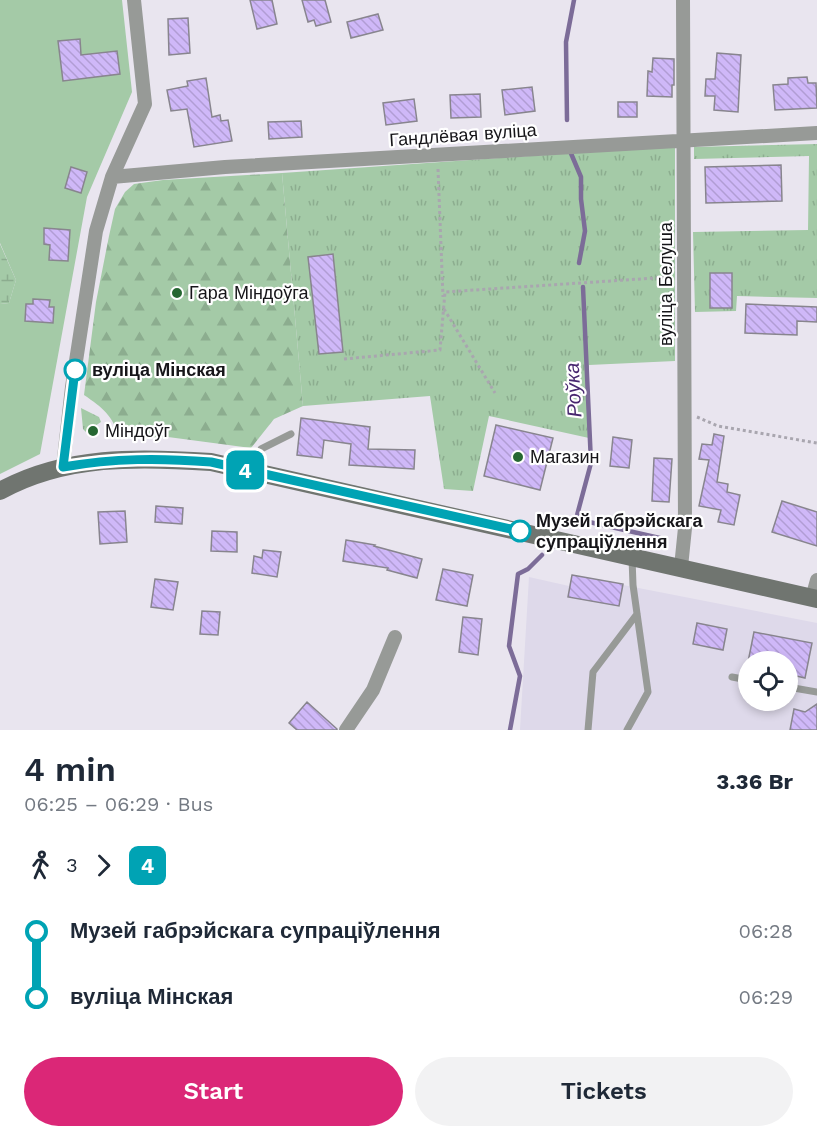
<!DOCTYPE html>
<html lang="en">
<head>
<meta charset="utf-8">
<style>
  body { margin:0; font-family:"Work Sans",sans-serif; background:#f2f2f3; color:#1f2937; height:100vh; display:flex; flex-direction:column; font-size:22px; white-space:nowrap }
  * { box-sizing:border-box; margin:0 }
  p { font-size:20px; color:#747a83 }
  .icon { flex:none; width:33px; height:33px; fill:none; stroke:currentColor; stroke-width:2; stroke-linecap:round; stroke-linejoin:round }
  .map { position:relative; height:730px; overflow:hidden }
  .details { display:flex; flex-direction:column; background:#fff; flex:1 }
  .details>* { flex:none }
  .badge { padding:0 12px; border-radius:9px; font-size:21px; line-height:39px }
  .buttons { position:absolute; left:738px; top:651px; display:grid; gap:12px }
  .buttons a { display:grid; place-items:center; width:60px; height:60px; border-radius:50%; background:#fff; box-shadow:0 3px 9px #0003; font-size:30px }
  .map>.badge { position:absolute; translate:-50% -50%; box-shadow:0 0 0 3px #fff }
  .legs { display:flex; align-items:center; gap:9px; height:66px; padding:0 24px; font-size:20px }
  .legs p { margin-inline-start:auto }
  .head { display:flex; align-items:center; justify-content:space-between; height:102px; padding:0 24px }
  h1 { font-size:33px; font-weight:600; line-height:45px }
  .primary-button { display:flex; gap:12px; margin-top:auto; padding:12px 24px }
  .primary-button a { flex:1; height:69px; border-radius:36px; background:#db2777; color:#fff; font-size:24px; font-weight:600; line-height:69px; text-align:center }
  .primary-button a+a { background:#f2f2f3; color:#1f2937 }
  ul { padding:0 24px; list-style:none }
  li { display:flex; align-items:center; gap:21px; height:66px; font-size:22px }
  li i { display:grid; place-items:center; width:9px; height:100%; margin:0 8px; background:currentColor }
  li i::after { content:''; width:15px; height:15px; margin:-8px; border:4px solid; border-radius:50%; background:#fff }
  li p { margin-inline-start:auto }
  li:first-child i { background:linear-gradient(#0000 50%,currentColor 0) }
  li:last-child i { background:linear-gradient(currentColor 50%,#0000 0) }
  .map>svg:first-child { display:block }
  .built { fill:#ded9ea; fill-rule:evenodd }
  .grass { fill:url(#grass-tufts); fill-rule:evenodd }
  .forest { fill:url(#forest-firs) }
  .wetland { fill:url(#wetland-marsh) }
  .garden { fill:#a4caa7 }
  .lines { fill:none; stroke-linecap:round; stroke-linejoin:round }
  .stream { stroke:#7c6c98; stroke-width:4.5 }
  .building { fill:url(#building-back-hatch); stroke:#88858e; stroke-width:1.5 }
  .path { stroke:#a9a6af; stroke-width:3; stroke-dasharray:3 3; stroke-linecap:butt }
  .lane { stroke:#979a97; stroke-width:7 }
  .street { stroke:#979a97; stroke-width:14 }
  .secondary { stroke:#707570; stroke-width:18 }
  .line-1-casing { stroke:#fff; stroke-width:14 }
  .line-1 { stroke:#00a3b4; stroke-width:9 }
  .poi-dot { fill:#266732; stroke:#fff; stroke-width:2 }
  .stop-1-dot { fill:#fff; stroke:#00a3b4; stroke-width:3 }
  .labels { text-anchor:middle; stroke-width:4.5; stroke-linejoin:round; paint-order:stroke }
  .street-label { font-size:18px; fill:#161519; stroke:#fff }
  .poi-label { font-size:18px; fill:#161519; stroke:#fff; text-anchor:start }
  .stop-label { font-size:18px; font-weight:bold; fill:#161519; stroke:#fff; text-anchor:start }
  .water-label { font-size:20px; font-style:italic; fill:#47276f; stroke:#fff }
</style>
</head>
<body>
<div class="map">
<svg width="817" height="730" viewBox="0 0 817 730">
  <defs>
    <pattern id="grass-tufts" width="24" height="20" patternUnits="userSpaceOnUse" patternTransform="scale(1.5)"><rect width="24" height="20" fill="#a4caa7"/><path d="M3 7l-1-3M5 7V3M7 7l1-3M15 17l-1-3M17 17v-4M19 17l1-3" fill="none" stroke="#8cad8f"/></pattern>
    <pattern id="forest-firs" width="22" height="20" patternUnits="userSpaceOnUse" patternTransform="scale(1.5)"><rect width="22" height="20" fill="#a4caa7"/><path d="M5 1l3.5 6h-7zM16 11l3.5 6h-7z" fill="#8cad8f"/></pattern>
    <pattern id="wetland-marsh" width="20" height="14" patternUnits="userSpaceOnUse" patternTransform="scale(1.5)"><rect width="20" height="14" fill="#a4caa7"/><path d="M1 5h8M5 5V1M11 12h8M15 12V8" fill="none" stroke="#8cad8f"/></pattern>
    <pattern id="building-back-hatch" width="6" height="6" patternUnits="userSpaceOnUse" patternTransform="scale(1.5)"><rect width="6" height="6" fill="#cfb8f8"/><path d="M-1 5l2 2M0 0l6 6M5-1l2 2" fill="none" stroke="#b19dd4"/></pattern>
  </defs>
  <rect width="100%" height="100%" fill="#e9e5ef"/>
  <!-- built -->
  <path class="built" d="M 572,575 L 817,623 L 817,730 L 520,730 L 529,577 L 569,586 ZM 748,662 L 788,662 L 788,700 L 748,700 Z"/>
  <!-- grass -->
  <path class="grass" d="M 817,144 L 817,298 L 737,296 L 736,311 L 695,312 L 693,232 L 808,230 L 809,156 L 694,159 L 694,147 ZM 710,273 L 731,308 L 710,308 Z
    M 675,146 L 675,361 L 589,365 L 589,438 L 489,416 L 473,491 L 444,489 L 430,396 L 303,406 L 282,173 Z
    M 81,408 L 99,417 L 101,422 L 95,426 L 93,424 L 90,425 L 86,432 L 83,429 Z"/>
  <!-- forest -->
  <path class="forest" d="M 282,173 L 303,406 L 274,419 L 251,448 L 168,437 L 120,438 C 112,415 103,408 84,395 L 96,302 L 109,236 L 115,209 L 125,192 L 134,184 L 163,180 Z"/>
  <!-- wetland -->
  <path class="wetland" d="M 0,244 L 16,280 L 9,303 L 0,304 Z"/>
  <!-- garden -->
  <path class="garden" d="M 0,0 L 122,0 L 132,92 L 87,197 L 40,454 L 0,474 L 0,304 L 9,303 L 16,280 L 0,243 Z"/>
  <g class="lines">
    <!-- stream -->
    <path class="stream" d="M 567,120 L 566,42 L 574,0
      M 570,151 L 581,177 L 581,199 L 585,231 L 579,263
      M 576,519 L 664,539
      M 571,524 L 576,519 L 591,463 L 583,287
      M 510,730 L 520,676 L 509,646 L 518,574 L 528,569 L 542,555"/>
  </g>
  <!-- building -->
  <path class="building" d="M 250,0 L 272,0 L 277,24 L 257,29 Z
    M 302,0 L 325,0 L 331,22 L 316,26 L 314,20 L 308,22 Z
    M 378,14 L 383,30 L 351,38 L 347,22 Z
    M 188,18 L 190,53 L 169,55 L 168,19 Z
    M 80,39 L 81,55 L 117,51 L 120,74 L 63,81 L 58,41 Z
    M 717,53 L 741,55 L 738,112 L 714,110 L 715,96 L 705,96 L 706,79 L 715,79 Z
    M 653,58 L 674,59 L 674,85 L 672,85 L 672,97 L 647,96 L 648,71 L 652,72 Z
    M 807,77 L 808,83 L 816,83 L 817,108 L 775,110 L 773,85 L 788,84 L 788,78 Z
    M 206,78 L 212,117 L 220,115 L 221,121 L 228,120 L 232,141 L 194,147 L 187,109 L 171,111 L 167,90 L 188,86 L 187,81 Z
    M 532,87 L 535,111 L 505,115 L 502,90 Z
    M 480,94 L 481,117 L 451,118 L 450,95 Z
    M 414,99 L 417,121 L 386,125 L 383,103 Z
    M 618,102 L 637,102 L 637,117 L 618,117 Z
    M 301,121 L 302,137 L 269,139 L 268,122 Z
    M 781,165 L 782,201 L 706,203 L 705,167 Z
    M 71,167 L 87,172 L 81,193 L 65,188 Z
    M 44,228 L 70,230 L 68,261 L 49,260 L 50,245 L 44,244 Z
    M 333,254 L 343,352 L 319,354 L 308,257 Z
    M 710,273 L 732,273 L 732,308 L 710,308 Z
    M 33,299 L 50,300 L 49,307 L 54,307 L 53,323 L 25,321 L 26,304 L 33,304 Z
    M 746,304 L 817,307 L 817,322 L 797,321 L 797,335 L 745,333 Z
    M 301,418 L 370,427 L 368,449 L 415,450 L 414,469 L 349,465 L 351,444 L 324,440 L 322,458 L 297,455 Z
    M 496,425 L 553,438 L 540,490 L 484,476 Z
    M 714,434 L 724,436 L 717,482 L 728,484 L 727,492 L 740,495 L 734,525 L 718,522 L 721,510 L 699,506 L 709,460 L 699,459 L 702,444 L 712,445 Z
    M 613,437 L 632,440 L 629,468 L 610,466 Z
    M 654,458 L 672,459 L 669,502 L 652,501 Z
    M 782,501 L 817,512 L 817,546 L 772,532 Z
    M 156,506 L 183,508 L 182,524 L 155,522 Z
    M 125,511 L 127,542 L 100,544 L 98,512 Z
    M 212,531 L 237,532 L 237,552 L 211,551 Z
    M 346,540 L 375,545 L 374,546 L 422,559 L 417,578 L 387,570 L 388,568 L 343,561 Z
    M 263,550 L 281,552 L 277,577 L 252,573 L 254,556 L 262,558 Z
    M 443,569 L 473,575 L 467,606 L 436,600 Z
    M 572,575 L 623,584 L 619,606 L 568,597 Z
    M 155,579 L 178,582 L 173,610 L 151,607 Z
    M 202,611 L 220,612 L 218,635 L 200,634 Z
    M 463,617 L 482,619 L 478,655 L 459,652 Z
    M 697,623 L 727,629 L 723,650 L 693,644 Z
    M 754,632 L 812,643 L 805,678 L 788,674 L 788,662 L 748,662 Z
    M 307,702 L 337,729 L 337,730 L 297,730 L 289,723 Z
    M 817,704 L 817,730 L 790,730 L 794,709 L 805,712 Z"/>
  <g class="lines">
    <!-- path -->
    <path class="path" d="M 438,169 L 443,297
      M 444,309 L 495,393
      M 344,359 L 440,350 L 445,292 L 670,277
      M 697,417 L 718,426 L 817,443"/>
    <!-- lane -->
    <path class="lane" d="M 249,468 L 261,449 L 291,434
      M 732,677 L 748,680
      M 788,687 L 817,692
      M 588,730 L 593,672 L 637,614
      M 627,730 L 648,692 L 633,585 L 632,558"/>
    <!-- street -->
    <path class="street" d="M 112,177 L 225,167 L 817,133
      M 63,467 L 72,387 L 96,231 L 112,177 L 145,104 L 134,0
      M 681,567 L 685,528 L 683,0
      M 812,598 L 817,580
      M 346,730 L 373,690 L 395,637"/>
    <!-- secondary -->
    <path class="secondary" d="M 0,491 C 65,455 139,457 211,462 L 817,599"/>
  </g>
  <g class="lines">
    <defs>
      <path id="line-1" d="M 75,370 L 63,467 C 115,458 160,458 211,462 L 520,531"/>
    </defs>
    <!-- line-1 casing -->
    <use href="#line-1" class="line-1-casing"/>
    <!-- line-1 -->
    <use href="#line-1" class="line-1"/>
  </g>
  <!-- markers -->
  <g class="poi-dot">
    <circle cx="177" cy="293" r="6"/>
    <circle cx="93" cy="431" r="6"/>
    <circle cx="518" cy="457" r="6"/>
  </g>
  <g class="stop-1-dot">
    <circle cx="75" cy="370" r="10"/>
    <circle cx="520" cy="531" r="10"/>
  </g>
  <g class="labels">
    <!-- street labels -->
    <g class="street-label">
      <text transform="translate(463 135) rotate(-4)" y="6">Гандлёвая вуліца</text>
      <text transform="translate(666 284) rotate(-90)" y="6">вуліца Белуша</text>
    </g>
    <!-- poi labels -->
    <g class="poi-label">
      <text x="189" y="299">Гара Міндоўга</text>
      <text x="105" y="437">Міндоўг</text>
      <text x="530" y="463">Магазин</text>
    </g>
    <!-- stop labels -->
    <g class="stop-label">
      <text x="92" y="376">вуліца Мінская</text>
      <text x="536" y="527">Музей габрэйскага<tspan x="536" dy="21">супраціўлення</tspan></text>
    </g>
    <!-- water labels -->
    <g class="water-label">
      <text transform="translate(573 390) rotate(-93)" y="7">Роўка</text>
    </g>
  </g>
</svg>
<div class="buttons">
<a><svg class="icon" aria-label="locate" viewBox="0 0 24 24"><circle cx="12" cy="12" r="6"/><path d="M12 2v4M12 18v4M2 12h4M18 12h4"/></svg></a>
</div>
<b class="badge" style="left:245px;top:470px;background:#00a3b4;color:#fff">4</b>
</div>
<section class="details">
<div class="head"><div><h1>4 min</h1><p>06:25 – 06:29 · Bus</p></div><b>3.36 Br</b></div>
<div class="legs"><svg class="icon" aria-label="walk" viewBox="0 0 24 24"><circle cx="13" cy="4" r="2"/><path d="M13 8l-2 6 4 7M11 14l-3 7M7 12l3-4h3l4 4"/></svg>3<svg class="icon" aria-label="forward" viewBox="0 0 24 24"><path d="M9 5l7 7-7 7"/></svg><b class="badge" style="background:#00a3b4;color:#fff">4</b></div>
<ul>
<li><i style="color:#00a3b4"></i><b>Музей габрэйскага супраціўлення</b><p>06:28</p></li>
<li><i style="color:#00a3b4"></i><b>вуліца Мінская</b><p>06:29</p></li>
</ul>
<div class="primary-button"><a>Start</a><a>Tickets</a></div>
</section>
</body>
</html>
